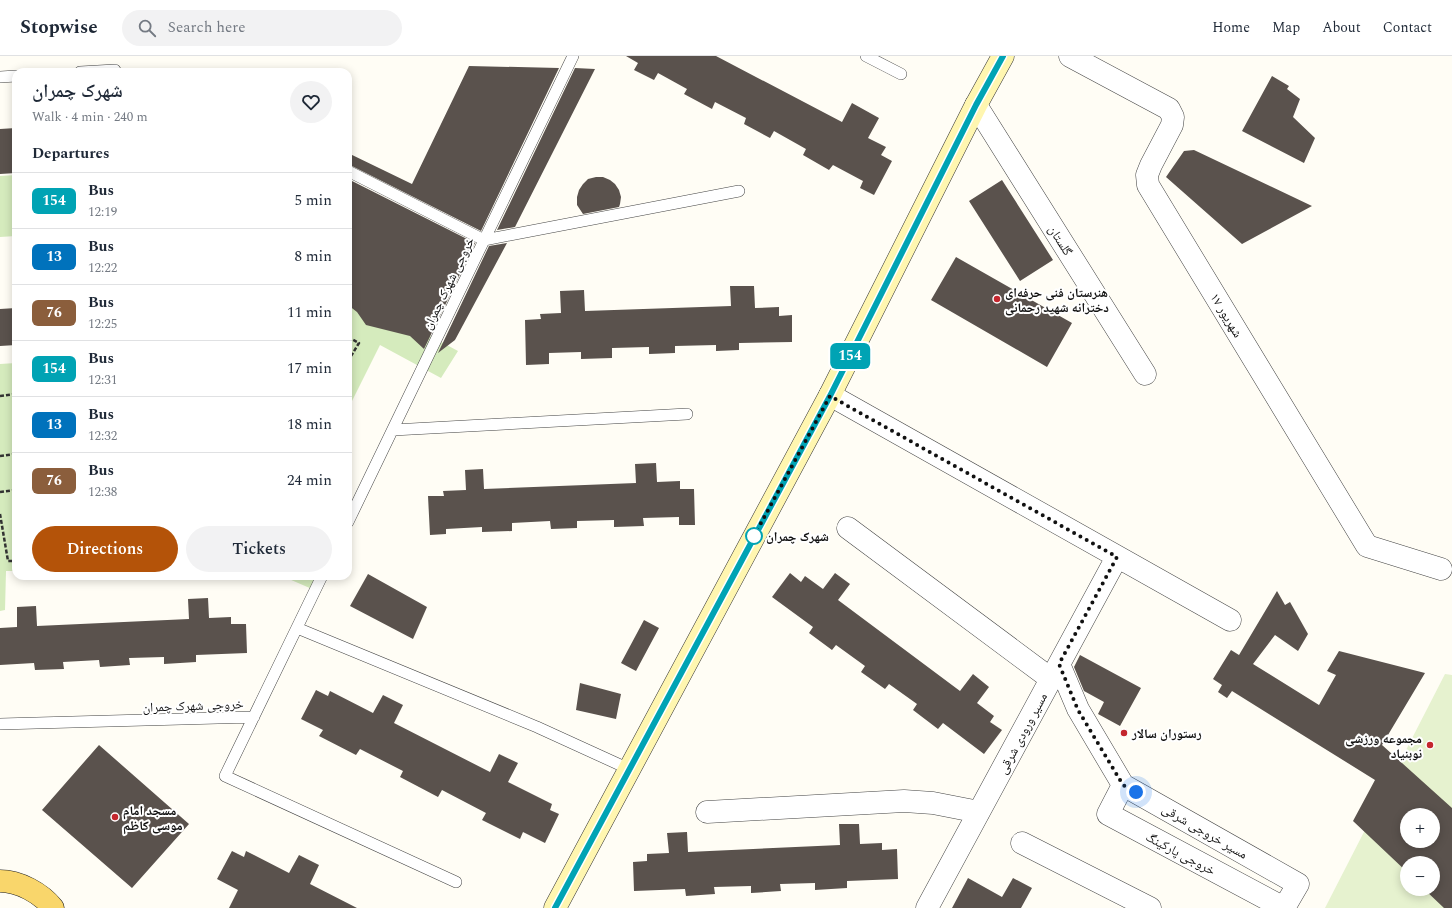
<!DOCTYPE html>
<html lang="en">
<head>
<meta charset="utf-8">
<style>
  body { margin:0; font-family:Spectral,"Noto Naskh Arabic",serif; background:#f2f2f3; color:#1f2937; height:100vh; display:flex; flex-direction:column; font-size:15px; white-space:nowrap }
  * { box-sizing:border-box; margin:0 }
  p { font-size:13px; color:#747a83 }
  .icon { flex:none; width:22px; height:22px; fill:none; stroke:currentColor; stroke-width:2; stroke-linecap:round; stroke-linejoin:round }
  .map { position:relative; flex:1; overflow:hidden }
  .drawer { position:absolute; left:12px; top:12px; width:340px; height:512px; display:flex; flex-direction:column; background:#fff; border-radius:12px; box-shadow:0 2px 10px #0003 }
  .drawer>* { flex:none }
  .badge { padding:0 8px; border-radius:6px; font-size:14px; line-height:26px }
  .controls { position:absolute; left:1400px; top:752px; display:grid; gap:8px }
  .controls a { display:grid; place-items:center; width:40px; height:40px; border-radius:50%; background:#fff; box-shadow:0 2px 10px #0003; font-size:20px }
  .you { position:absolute; width:20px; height:20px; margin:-10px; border:3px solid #fff; border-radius:50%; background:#1a73e8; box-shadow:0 0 0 6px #1a73e833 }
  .map>.badge { position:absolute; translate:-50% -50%; box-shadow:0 0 0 2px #fff }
  h2 { padding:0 20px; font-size:15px; line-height:36px }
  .round { display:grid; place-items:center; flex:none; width:42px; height:42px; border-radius:21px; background:#f2f2f3 }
  .headline { display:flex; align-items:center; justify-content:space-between; height:68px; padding:0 20px }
  h1 { font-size:19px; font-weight:600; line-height:30px }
  .button { display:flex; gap:8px; margin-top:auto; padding:8px 20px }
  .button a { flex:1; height:46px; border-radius:24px; background:#b45309; color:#fff; font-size:16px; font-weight:600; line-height:46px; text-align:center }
  .button a+a { background:#f2f2f3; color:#1f2937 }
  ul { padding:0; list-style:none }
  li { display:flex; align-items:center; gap:12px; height:56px; padding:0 20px; border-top:1px solid #e0e1e3 }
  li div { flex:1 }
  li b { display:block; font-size:15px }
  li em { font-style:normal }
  li .badge { min-width:44px; font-weight:700; text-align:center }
  header { display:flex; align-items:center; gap:24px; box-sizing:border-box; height:56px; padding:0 20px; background:#fff; border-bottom:1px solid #e0e1e3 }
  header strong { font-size:19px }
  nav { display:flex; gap:22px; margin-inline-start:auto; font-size:14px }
  .search { width:280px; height:36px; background:#f2f2f3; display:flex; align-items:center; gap:10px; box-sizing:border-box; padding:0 14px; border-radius:22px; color:#747a83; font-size:15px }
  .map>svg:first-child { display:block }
  .green { fill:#d5ebbd }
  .pitch { fill:#e6f2cf; fill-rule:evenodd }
  .building { fill:#5a524d; fill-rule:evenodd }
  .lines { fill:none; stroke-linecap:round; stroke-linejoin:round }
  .lane-casing { stroke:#444; stroke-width:12 }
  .street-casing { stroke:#444; stroke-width:23 }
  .secondary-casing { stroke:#333; stroke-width:23 }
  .primary-casing { stroke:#222; stroke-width:23 }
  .path { stroke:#333; stroke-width:2.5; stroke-dasharray:4 2; stroke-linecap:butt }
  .lane { stroke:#fff; stroke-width:11 }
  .street { stroke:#fff; stroke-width:22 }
  .secondary { stroke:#fff6b0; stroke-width:22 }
  .primary { stroke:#f9d66b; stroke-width:22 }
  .line-casing { stroke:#fff; stroke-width:9 }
  .line { stroke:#00a3b4; stroke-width:6 }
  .walk { stroke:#111; stroke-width:4; stroke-dasharray:0 7.2 }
  .poi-dot { fill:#c4262e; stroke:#fff; stroke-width:1.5 }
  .stop-dot { fill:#fff; stroke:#00a3b4; stroke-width:2 }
  .labels { text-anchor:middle; stroke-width:4; stroke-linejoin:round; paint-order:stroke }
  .street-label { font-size:13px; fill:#111; stroke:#fff }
  .poi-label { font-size:13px; font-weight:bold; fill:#111; stroke:#fff; text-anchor:start }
  .stop-label { font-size:13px; font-weight:bold; fill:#111; stroke:#fff; text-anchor:start }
</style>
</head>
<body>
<header>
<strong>Stopwise</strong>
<div class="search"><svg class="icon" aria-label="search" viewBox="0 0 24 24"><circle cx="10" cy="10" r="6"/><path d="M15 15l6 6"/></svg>Search here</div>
<nav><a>Home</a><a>Map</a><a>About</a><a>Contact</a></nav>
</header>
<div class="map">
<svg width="1452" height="852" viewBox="0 0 1452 852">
  <rect width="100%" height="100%" fill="#fffdf5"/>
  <!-- green -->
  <path class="green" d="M 16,119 L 16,180 L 0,181 L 0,120 Z
    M 348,236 L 458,295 L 441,322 L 380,289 L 348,353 Z
    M 16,307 L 16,515 L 6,515 L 5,554 L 0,555 L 0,308 Z
    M 149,520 L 264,520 L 262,524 Z
    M 282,520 L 320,520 L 312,533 Z"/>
  <!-- pitch -->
  <path class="pitch" d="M 1445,618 L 1452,619 L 1452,852 L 1325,852 ZM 1407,759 L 1433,759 L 1433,785 L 1407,785 ZM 1407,807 L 1433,807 L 1433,833 L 1407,833 Z"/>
  <!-- building -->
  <path class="building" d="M 626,0 L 716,0 L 842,66 L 852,47 L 879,62 L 868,82 L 886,91 L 881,99 L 892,105 L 874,139 L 860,132 L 863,125 L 833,109 L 829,114 L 803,99 L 806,93 L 774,75 L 770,82 L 744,68 L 746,62 L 715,46 L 712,53 L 684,38 L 687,33 L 658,17 L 654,24 L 634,14 L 638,7 Z
    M 469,10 L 559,12 L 481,175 L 348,108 L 348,97 L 412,128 Z
    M 575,12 L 595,13 L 515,171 L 497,174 Z
    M 1272,20 L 1289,30 L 1287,33 L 1300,43 L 1293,61 L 1315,82 L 1304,107 L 1242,75 Z
    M 16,72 L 16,117 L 0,118 L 0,73 Z
    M 1194,94 L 1312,150 L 1242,188 L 1166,121 L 1184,95 Z
    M 596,121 L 603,121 L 610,124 L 615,128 L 619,134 L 621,141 L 620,148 L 619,151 L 583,158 L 577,149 L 577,141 L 579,134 L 583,128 L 588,123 Z
    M 348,123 L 475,187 L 424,293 L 410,280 L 366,269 L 357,256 L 348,249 Z
    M 1002,124 L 1053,204 L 1020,225 L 969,145 Z
    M 507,187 L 455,284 L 438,297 L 489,190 Z
    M 956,201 L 1072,267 L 1047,311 L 931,244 Z
    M 730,230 L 754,230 L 755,252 L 779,251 L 779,260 L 792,259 L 792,286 L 739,287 L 739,294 L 716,295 L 716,289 L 675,290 L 675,297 L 649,298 L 649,291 L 612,292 L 612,302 L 581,303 L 581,296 L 549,297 L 549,308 L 526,309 L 525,264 L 541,263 L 540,258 L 561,257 L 560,235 L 584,234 L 585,255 L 731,250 Z
    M 16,252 L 16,289 L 0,290 L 0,253 Z
    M 656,407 L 657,426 L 680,425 L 680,433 L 694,433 L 695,469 L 679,469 L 679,461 L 643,462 L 644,470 L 614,471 L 614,464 L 577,465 L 577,472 L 551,473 L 550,465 L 512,467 L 512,475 L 482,476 L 482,471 L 446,473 L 446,478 L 430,479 L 428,440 L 444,440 L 443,435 L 466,434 L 465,414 L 483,413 L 484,433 L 636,427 L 635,408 Z
    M 790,517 L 801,526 L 805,520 L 823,533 L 835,517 L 850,528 L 838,544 L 960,635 L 973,618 L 989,631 L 977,647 L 994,660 L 990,666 L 1002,674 L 984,698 L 943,667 L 938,673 L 913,654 L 917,648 L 889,628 L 885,633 L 861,616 L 865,610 L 836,589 L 832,594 L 809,577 L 813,571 L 772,541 Z
    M 368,518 L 427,551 L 413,583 L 350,550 Z
    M 1277,535 L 1285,549 L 1290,546 L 1308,578 L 1298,595 L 1275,579 L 1253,608 L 1319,649 L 1336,619 L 1327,615 L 1339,595 L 1425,617 L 1382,689 L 1452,752 L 1452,852 L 1444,852 L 1424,833 L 1433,833 L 1433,807 L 1407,807 L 1407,816 L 1353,765 L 1375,724 L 1232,635 L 1227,642 L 1218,636 L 1222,629 L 1213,623 L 1231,594 L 1239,599 ZM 1407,759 L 1433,759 L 1433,785 L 1407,785 Z
    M 208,542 L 209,562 L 231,561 L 231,568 L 246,568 L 247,597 L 196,599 L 196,606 L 164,608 L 164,601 L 129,602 L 130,609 L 100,611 L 99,604 L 63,606 L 64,613 L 35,614 L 34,607 L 0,609 L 0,572 L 17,571 L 17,551 L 36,550 L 37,570 L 189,563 L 188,543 Z
    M 644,564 L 659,572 L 636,615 L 621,607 Z
    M 1080,599 L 1141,632 L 1120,670 L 1098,658 L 1104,646 L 1084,635 L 1074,611 Z
    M 580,627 L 621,638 L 616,663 L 576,654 Z
    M 316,634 L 328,640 L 330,635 L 373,657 L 383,639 L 403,649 L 394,667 L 490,716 L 499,698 L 518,707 L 508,726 L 552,748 L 550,754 L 559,758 L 545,787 L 523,776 L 520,783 L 482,764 L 486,757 L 442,734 L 438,741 L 400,721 L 403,715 L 360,693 L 356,699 L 319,680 L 323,674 L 301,663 Z
    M 99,689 L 189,768 L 132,832 L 42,754 Z
    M 839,768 L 859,768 L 860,788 L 882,787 L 882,794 L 897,793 L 898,823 L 847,825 L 847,832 L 815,834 L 815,827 L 780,828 L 781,835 L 751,837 L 751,830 L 714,831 L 715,838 L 686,840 L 685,833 L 634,835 L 633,806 L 647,805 L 647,798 L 669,797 L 667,777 L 687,776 L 688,796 L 840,789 Z
    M 232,795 L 244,801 L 246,795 L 289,817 L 299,799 L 319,809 L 310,828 L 357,852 L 229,852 L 238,834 L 217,823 Z
    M 968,822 L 1002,841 L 1013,822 L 1032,832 L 1021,852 L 952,852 Z"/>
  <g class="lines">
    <defs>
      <path id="lane" d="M 866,0 L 901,18
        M 80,16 L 115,14
        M 0,21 L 16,20
        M 348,115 L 484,184 L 739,135
        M 393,374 L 687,358
        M 348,466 L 573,0
        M 322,520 L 225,720 L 456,826
        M 297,572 L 537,671 L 629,713
        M 0,668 L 254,661"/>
      <path id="street" d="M 1070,0 L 1169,53 L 1173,61 L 1172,69 L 1151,109 L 1147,119 L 1148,129 L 1367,490 L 1441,513
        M 976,49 L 1145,318
        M 830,339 L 1230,564
        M 848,472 L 1051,623
        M 1059,608 L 1078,653 L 1123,729 L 1298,828 L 1284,852
        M 1123,729 L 1108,758 L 1284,852
        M 707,756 L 904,745 L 933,747 L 979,756
        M 1022,787 L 1150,852
        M 927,852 L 1117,501"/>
      <path id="secondary" d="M 555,852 L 830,339 L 976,49 L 1003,0"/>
      <path id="primary" d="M 0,825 C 19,825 41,837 53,852"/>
    </defs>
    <!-- lane casing -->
    <use href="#lane" class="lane-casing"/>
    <!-- street casing -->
    <use href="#street" class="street-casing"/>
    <!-- secondary casing -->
    <use href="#secondary" class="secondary-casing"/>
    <!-- primary casing -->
    <use href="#primary" class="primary-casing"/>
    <!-- path -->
    <path class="path" d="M 348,281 L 359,287 L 348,305
      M 0,340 L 16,338
      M 0,400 L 16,398
      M 0,436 L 16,434
      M 0,458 L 8,505 L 16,505"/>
    <!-- lane -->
    <use href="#lane" class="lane"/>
    <!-- street -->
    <use href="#street" class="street"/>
    <!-- secondary -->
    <use href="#secondary" class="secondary"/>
    <!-- primary -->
    <use href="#primary" class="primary"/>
  </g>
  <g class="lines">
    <defs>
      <path id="line" d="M 555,852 L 830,340 L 976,49 L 1003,0"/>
    </defs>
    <!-- line casing -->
    <use href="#line" class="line-casing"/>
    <!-- line -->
    <use href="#line" class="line"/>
    <!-- walk -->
    <path class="walk" d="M 754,480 L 830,340 L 1117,501 L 1059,608 L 1078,654 L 1123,729 L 1136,736"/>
  </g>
  <!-- markers -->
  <g class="poi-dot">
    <circle cx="997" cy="243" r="4"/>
    <circle cx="1124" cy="677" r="4"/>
    <circle cx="1430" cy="689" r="4"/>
    <circle cx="115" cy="761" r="4"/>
  </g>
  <circle class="stop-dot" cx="754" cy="480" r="8"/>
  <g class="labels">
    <!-- street labels -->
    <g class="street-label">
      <text transform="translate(1061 184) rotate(58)" y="5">گلستان</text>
      <text transform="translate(448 227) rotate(-64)" y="5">خروجی شهرک چمران</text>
      <text transform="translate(1227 259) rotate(59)" y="5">۱۷ شهریور</text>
      <text transform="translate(193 649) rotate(-2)" y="5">خروجی شهرک چمران</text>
      <text transform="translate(1022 677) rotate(-62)" y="5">مسیر ورودی شرقی</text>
      <text transform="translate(1205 775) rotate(30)" y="5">مسیر خروجی شرقی</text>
      <text transform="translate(1181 797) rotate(28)" y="5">خروجی پارکینگ</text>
    </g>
    <!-- poi labels -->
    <g class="poi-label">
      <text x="1005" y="241">هنرستان فنی حرفه‌ای<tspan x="1005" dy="15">دخترانه شهید رحمانی</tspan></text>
      <text x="1132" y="682">رستوران سالار</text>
      <text x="1422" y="687" text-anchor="end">مجموعه ورزشی<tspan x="1422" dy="15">نوبنیاد</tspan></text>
      <text x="123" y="759">مسجد امام<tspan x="123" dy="15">موسی کاظم</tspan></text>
    </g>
    <!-- stop labels -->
    <g class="stop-label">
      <text x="766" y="485">شهرک چمران</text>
    </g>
  </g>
</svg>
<div class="controls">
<a>+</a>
<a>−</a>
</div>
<div class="you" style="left:1136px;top:736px"></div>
<b class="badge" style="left:850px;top:300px;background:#00a3b4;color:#fff">154</b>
<section class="drawer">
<div class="headline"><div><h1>شهرک چمران</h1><p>Walk · 4 min · 240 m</p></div><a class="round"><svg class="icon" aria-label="heart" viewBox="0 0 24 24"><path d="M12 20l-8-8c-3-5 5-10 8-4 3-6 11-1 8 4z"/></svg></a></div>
<h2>Departures</h2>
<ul>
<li><span class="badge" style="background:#00a3b4;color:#fff">154</span><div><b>Bus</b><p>12:19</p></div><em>5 min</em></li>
<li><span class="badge" style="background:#0072bc;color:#fff">13</span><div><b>Bus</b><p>12:22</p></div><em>8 min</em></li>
<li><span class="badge" style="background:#8b5e3c;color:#fff">76</span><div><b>Bus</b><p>12:25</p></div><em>11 min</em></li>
<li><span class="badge" style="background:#00a3b4;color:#fff">154</span><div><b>Bus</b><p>12:31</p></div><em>17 min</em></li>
<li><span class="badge" style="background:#0072bc;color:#fff">13</span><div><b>Bus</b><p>12:32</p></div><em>18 min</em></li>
<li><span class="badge" style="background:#8b5e3c;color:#fff">76</span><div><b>Bus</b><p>12:38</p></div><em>24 min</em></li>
</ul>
<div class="button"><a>Directions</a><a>Tickets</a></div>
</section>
</div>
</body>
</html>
